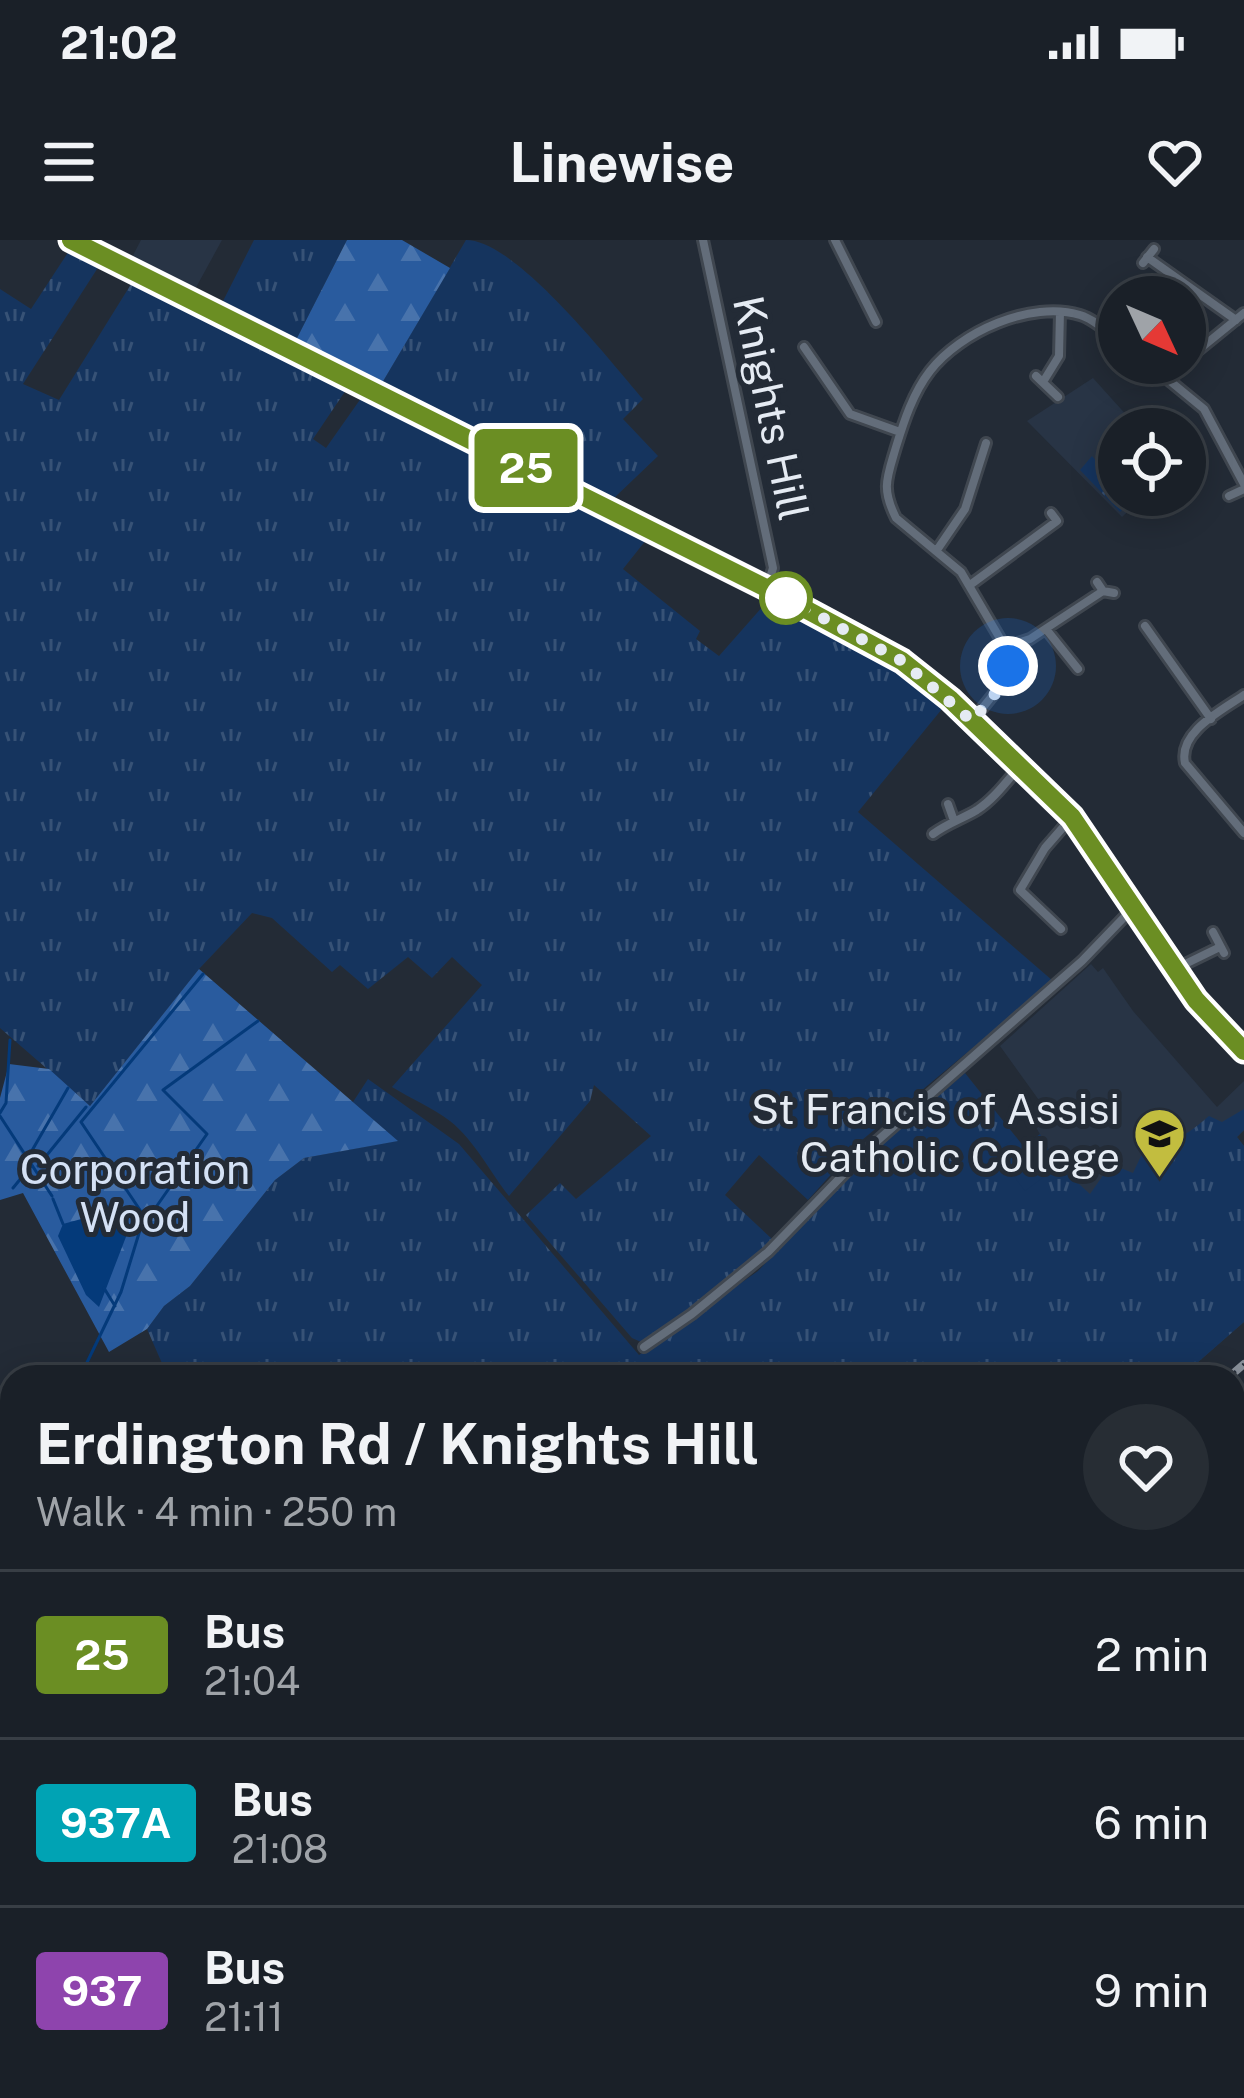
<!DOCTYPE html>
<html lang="en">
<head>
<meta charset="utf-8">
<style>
  body { margin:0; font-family:"Public Sans",sans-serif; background:#272d34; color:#f1f3f6; height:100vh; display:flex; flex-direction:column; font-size:45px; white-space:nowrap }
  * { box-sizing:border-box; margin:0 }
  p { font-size:39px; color:#9fa3a8 }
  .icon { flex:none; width:66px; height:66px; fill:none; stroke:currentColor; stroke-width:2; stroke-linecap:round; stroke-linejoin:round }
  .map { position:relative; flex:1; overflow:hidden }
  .sheet { position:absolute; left:0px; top:1125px; width:1245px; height:735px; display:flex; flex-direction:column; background:#1a2028; border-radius:36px 36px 0 0; box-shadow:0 6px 30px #0003,0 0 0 3px #383e45 }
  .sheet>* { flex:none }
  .badge { padding:0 24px; border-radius:9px; font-size:42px; line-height:78px }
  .needle { width:78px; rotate:134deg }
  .tools { position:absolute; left:1098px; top:36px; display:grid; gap:24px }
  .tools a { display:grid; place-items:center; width:108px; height:108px; border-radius:50%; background:#1a2028; box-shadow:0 6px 30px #0003,0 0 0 3px #383e45; font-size:60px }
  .you { position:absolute; width:60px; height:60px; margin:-30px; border:9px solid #fff; border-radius:50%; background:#1a73e8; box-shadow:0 0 0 18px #1a73e833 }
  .map>.badge { position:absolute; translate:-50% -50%; box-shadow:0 0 0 6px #fff }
  .round { display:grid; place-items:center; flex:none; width:126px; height:126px; border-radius:63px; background:#272d34 }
  .overview { display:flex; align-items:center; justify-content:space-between; height:204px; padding:0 36px }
  h1 { font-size:57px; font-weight:700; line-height:90px }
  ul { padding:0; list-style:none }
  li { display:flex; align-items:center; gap:36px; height:168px; padding:0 36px; border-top:3px solid #383e45 }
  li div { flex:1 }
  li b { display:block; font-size:45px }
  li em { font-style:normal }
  li .badge { min-width:132px; font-weight:700; text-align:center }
  .status { display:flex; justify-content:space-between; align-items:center; height:84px; padding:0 60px; background:#1a2028; direction:ltr }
  .status svg { height:33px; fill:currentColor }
  header { display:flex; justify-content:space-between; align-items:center; height:156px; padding:0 36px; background:#1a2028; font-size:54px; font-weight:700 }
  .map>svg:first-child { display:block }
  .built { fill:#283445 }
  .grass { fill:url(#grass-tufts) }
  .forest { fill:url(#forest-firs) }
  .garden { fill:#15345e }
  .water { fill:#043a7a }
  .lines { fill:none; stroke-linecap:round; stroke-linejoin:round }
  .stream { stroke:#043a7a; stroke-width:3 }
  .minor-casing { stroke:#404750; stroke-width:14 }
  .primary-casing { stroke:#404750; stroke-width:18 }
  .minor { stroke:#636d7a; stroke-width:8 }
  .primary { stroke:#7498c9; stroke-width:12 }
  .rail-casing { stroke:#8a919b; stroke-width:8 }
  .rail { stroke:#232b36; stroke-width:3; stroke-dasharray:9; stroke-linecap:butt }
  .line-casing { stroke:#fff; stroke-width:27 }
  .line { stroke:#6b8e23; stroke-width:18 }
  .walk { stroke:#e5ebf3; stroke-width:12; stroke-dasharray:0 21.6 }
  .stop-dot { fill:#fff; stroke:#6b8e23; stroke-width:6 }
  .labels { text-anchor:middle; stroke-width:10; stroke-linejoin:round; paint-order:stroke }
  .street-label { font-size:42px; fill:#e5ebf3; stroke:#232b36 }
  .poi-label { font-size:42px; fill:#e5ebf3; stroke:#232b36; text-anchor:end }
  .park-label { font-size:42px; fill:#d4e1f5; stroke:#232b36 }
</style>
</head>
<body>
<div class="status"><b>21:02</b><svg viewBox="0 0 49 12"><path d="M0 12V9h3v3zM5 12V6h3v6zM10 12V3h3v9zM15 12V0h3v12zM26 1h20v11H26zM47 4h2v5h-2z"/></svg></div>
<header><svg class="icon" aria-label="menu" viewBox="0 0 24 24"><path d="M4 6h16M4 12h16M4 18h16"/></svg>Linewise<svg class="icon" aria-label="heart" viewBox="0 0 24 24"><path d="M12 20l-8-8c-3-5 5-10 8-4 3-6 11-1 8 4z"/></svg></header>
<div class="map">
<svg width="1244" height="1858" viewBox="0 0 1244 1858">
  <defs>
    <pattern id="grass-tufts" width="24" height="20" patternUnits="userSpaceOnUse" patternTransform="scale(3)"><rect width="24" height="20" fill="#15345e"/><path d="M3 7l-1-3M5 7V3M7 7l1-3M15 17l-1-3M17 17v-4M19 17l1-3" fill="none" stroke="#375276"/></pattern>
    <pattern id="forest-firs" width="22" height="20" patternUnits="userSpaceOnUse" patternTransform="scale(3)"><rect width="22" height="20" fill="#295b9e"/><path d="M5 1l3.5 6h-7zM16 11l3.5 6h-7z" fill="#4873ac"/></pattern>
  </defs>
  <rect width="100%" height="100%" fill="#232b36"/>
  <!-- built -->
  <path class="built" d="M 141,0 L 222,0 L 193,53 L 129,23 Z
    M 1093,138 L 1139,189 L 1119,189 L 1119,255 L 1145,255 L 1122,277 L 1027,181 Z
    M 1091,724 L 1098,732 L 1103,728 L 1133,771 L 1217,867 L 1244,841 L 1244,890 L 1237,897 L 1244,906 L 1244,1082 L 1181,1137 L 944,1137 L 1056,922 L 1030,877 L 1041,863 L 1000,806 Z"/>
  <!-- grass -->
  <path class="grass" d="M 254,0 L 347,0 L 295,102 L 220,67 Z
    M 466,0 C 516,0 609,120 643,159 L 623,179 L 658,216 L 613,259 L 382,143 Z
    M 69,11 L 99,26 L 23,144 L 59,160 L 133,41 L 348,147 L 313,199 L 326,208 L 364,154 L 650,295 L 623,329 L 700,391 L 696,399 L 719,416 L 771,357 L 872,410 L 946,464 L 858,572 L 1053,741 L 862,900 L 808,960 L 759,915 L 725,955 L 772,999 L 743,1031 L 650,1099 L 641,1102 L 632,1098 L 526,975 L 560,943 L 576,959 L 651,896 L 594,845 L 590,861 L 509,956 C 490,932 475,901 450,881 C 433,868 410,858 392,847 L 482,745 L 452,717 L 432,738 L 408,717 L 368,749 L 340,725 L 332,732 L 272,678 L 252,673 L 199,729 L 90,866 L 0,788 L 0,49 L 31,69 Z
    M 1092,216 L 1102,228 L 1111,220 L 1119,228 L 1119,255 L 1138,255 L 1120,272 L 1080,230 Z
    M 965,833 L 1024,907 L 1040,894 L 1056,923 L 1090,954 L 1111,924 L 1133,933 L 1150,897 C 1176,905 1190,892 1209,876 L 1222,882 L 1244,869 L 1244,890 L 1237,897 L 1244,906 L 1244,1082 L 1181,1137 L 168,1137 L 147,1089 L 164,1066 L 190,1046 L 275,940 L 304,918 L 396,901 L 353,862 L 368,839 L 459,904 L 639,1115 L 758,1031 L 871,914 Z
    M 12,1346 L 12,1732 L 0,1749 L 0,1586 L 3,1582 L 0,1579 L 0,1366 Z"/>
  <!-- forest -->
  <path class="forest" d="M 347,0 L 402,0 L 450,28 L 382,143 L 295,102 Z
    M 199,729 L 398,901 L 304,918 L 275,940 L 190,1046 L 164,1066 L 147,1089 L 109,1112 L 23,953 L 0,960 L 0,858 L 9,824 L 49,829 L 90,866 Z
    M 1244,1490 L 1244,1583 L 1233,1586 L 1233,1498 Z"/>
  <!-- garden -->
  <path class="garden" d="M 1016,897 L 1045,936 L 1025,951 L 996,912 Z
    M 1244,1708 L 1244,1858 L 843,1858 L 853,1848 L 1233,1848 L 1233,1717 Z"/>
  <!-- water -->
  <path class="water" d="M 105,962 L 129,989 L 99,1067 L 86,1055 L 58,996 L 63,984 L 85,978 Z"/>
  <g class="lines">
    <!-- stream -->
    <path class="stream" d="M 0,873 L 6,863 L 10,800
      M 0,876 L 52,956
      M 30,914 L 68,848
      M 38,926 L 86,867
      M 13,948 L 31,926
      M 53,959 L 63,984
      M 146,979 L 81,882 L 203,734
      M 104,1048 L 115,1066
      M 80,1137 L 121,1052 L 140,990 L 207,894 L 163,850 L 258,781
      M 0,1317 L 12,1291"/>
    <defs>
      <path id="minor" d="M 70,0 L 767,348 L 901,421 L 950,459 L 1072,577 L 1196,759 L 1244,811
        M 703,0 L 773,328 L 767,348
        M 835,0 L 876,82
        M 1147,17 L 1236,80
        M 1143,23 L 1154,9
        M 804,107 L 850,174 L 900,192
        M 1185,121 L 1244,73
        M 1148,123 L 1204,169 L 1244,244
        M 1036,136 L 1058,157
        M 1170,141 L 1184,123
        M 1043,142 L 1059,116 L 1060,72
        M 1229,256 L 1244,249
        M 937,310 L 965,269 L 986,203
        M 1097,342 L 1103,351 L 1114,353
        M 970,345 L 1057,281 L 1051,273
        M 1145,386 L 1211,479
        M 1046,389 L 1078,429
        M 1005,407 L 1030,399 L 1103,351
        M 1244,455 C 1221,471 1178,492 1185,523 L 1244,593
        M 972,481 L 1005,440 L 1008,426 L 1005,407 L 961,332 L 896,278 C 881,248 887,238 896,207 C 904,181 913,153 930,131 C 960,92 1031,60 1080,75 C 1094,79 1107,92 1119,101
        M 948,564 L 953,578
        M 933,594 C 948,583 962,579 977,570 C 994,559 1007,541 1020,526
        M 1061,689 L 1020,650 L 1045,608 L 1072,577
        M 1213,692 L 1224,713
        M 1177,728 L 1220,707
        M 644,1107 L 692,1074 L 768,1012 L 869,908 L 1082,721 L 1133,668
        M 1233,1365 L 1244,1379
        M 0,1796 L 12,1789
        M 123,1848 L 126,1858"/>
      <path id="primary" d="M 1233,1482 L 1244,1475
        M 833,1858 L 843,1848"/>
    </defs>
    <!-- minor casing -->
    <use href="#minor" class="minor-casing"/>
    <!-- primary casing -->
    <use href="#primary" class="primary-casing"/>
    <!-- minor -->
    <use href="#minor" class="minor"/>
    <!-- primary -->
    <use href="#primary" class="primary"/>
    <defs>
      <path id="rail" d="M 1229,1137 L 1244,1124
        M 405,1858 L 426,1848"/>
    </defs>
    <!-- rail casing -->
    <use href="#rail" class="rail-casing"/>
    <!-- rail -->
    <use href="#rail" class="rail"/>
  </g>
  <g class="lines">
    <defs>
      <path id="line" d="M 71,0 L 766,348 L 902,421 L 950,459 L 1072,577 L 1196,760 L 1244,811"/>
    </defs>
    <!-- line casing -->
    <use href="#line" class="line-casing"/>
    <!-- line -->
    <use href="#line" class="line"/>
    <!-- walk -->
    <path class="walk" d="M 786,358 L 902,421 L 972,481 L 999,449 L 1008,426"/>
  </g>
  <!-- icons -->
  <defs>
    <symbol id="school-pin" viewBox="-11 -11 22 30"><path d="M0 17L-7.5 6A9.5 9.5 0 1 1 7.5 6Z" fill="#c2bd3f" stroke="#232b36"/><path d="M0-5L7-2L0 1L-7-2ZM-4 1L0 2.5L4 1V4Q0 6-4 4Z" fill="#111"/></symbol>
  </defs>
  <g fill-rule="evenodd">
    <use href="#school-pin" x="1130" y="864" width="59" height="81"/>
  </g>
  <!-- markers -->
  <circle class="stop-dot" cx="786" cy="358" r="24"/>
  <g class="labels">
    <!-- street labels -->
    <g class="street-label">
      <text transform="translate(771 168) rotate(78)" y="15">Knights Hill</text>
    </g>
    <!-- poi labels -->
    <g class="poi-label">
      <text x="1120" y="884">St Francis of Assisi<tspan x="1120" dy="48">Catholic College</tspan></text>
    </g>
    <!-- park labels -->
    <g class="park-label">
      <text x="135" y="944">Corporation<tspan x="135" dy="48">Wood</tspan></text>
    </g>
  </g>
</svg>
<div class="tools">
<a><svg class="needle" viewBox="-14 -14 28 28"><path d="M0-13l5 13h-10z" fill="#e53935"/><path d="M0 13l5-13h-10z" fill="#9fa3a8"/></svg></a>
<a><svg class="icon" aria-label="locate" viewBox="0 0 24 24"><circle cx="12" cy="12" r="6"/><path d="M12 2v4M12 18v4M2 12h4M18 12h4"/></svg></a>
</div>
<div class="you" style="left:1008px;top:426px"></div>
<b class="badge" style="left:526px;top:228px;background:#6b8e23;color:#fff">25</b>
<section class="sheet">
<div class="overview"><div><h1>Erdington Rd / Knights Hill</h1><p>Walk · 4 min · 250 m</p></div><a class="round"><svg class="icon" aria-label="heart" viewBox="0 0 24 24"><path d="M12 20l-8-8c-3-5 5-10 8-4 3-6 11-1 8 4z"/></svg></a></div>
<ul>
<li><span class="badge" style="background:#6b8e23;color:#fff">25</span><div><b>Bus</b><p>21:04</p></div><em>2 min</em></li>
<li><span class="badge" style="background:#00a3b4;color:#fff">937A</span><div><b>Bus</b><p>21:08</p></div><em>6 min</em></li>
<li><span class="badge" style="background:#8e44ad;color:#fff">937</span><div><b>Bus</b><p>21:11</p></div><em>9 min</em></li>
</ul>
</section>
</div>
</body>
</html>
